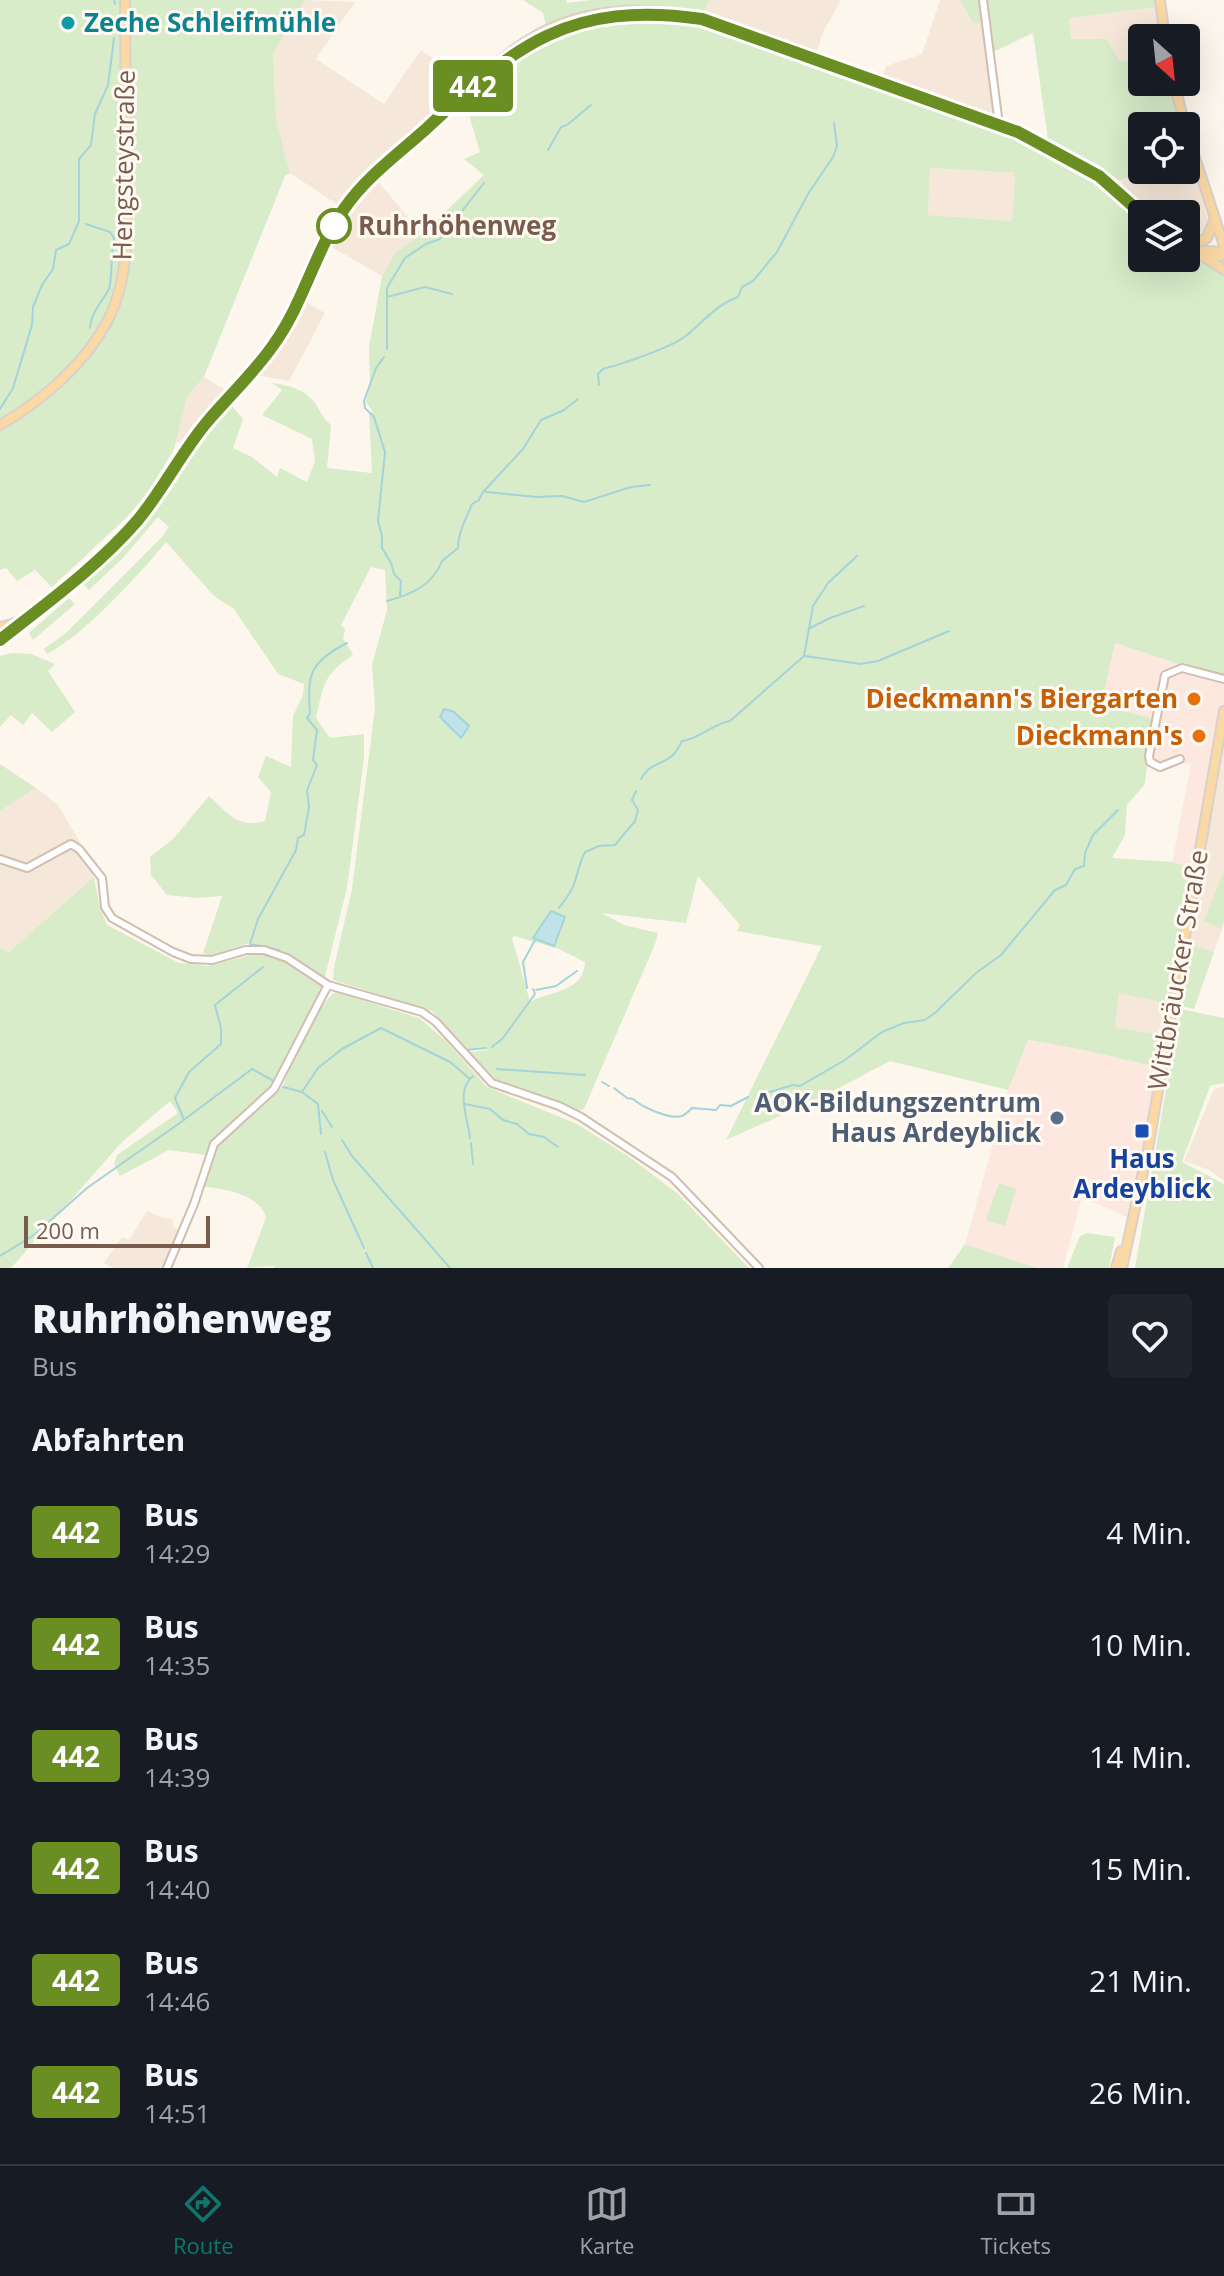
<!DOCTYPE html>
<html lang="de">
<head>
<meta charset="utf-8">
<style>
  body { margin:0; font-family:"Open Sans",sans-serif; background:#20242c; color:#f1f3f6; height:100vh; display:flex; flex-direction:column; font-size:30px; white-space:nowrap }
  * { box-sizing:border-box; margin:0 }
  p { font-size:26px; color:#9ea1a6 }
  .icon { flex:none; width:44px; height:44px; fill:none; stroke:currentColor; stroke-width:2; stroke-linecap:round; stroke-linejoin:round }
  .map { position:relative; height:1268px; overflow:hidden }
  .panel { display:flex; flex-direction:column; background:#171b24; flex:1 }
  .panel>* { flex:none }
  .badge { padding:0 16px; border-radius:6px; font-size:28px; line-height:52px }
  .needle { width:52px; rotate:153deg }
  .fabs { position:absolute; left:1128px; top:24px; display:grid; gap:16px }
  .fabs a { display:grid; place-items:center; width:72px; height:72px; border-radius:8px; background:#171b24; box-shadow:0 8px 32px #0002; font-size:40px }
  .scale { position:absolute; left:24px; bottom:20px; width:186px; box-sizing:border-box; padding-left:8px; border:4px solid #7a5c4d; border-top:0; font-size:22px; line-height:28px; white-space:nowrap; color:#7a5c4d; -webkit-text-stroke:6px #fffaf3; paint-order:stroke }
  .map>.badge { position:absolute; translate:-50% -50%; box-shadow:0 0 0 4px #fff }
  h2 { padding:0 32px; font-size:30px; line-height:72px }
  .round { display:grid; place-items:center; flex:none; width:84px; height:84px; border-radius:8px; background:#20242c }
  .summary { display:flex; align-items:center; justify-content:space-between; height:136px; padding:0 32px }
  h1 { font-size:38px; font-weight:800; line-height:60px }
  ul { padding:0; list-style:none }
  li { display:flex; align-items:center; gap:24px; height:112px; padding:0 32px }
  li div { flex:1 }
  li b { display:block; font-size:30px }
  li em { font-style:normal }
  li .badge { min-width:88px; font-weight:700; text-align:center }
  .tab-bar { display:flex; justify-content:space-around; align-items:center; height:112px; border-top:2px solid #363941; background:#171b24; font-size:22px; color:#9ea1a6 }
  .tab-bar a { display:grid; justify-items:center; gap:4px }
  .tab-bar .active { color:#0f766e }
  .map>svg:first-child { display:block }
  .residential { fill:#f5e8da }
  .commercial { fill:#fde8e0 }
  .green { fill:#d8ecc9; fill-rule:evenodd }
  .water { fill:#bfe3e8; stroke:#a5d3da; stroke-width:2 }
  .lines { fill:none; stroke-linecap:round; stroke-linejoin:round }
  .stream { stroke:#a5d3da; stroke-width:2 }
  .minor-casing { stroke:#d1beb0; stroke-width:10 }
  .major-casing { stroke:#dad1cd; stroke-width:12 }
  .minor { stroke:#fff; stroke-width:6 }
  .major { stroke:#fbd9a5; stroke-width:8 }
  .line-casing { stroke:#fff; stroke-width:18 }
  .line { stroke:#6b8e23; stroke-width:12 }
  .culture-dot { fill:#0f9aa8; stroke:#fffaf3; stroke-width:3 }
  .stop-dot { fill:#fff; stroke:#6b8e23; stroke-width:4 }
  .food-dot { fill:#e8710a; stroke:#fffaf3; stroke-width:3 }
  .service-dot { fill:#5c6f8a; stroke:#fffaf3; stroke-width:3 }
  .transit-dot { fill:#1a4fb4; stroke:#fffaf3; stroke-width:3 }
  .labels { text-anchor:middle; stroke-width:6; stroke-linejoin:round; paint-order:stroke }
  .culture-label { font-size:26px; font-weight:bold; fill:#0d838f; stroke:#fffaf3; text-anchor:start }
  .street-label { font-size:26px; fill:#7a5c4d; stroke:#fffaf3 }
  .stop-label { font-size:26px; font-weight:bold; fill:#7a5c4d; stroke:#fffaf3; text-anchor:start }
  .food-label { font-size:26px; font-weight:bold; fill:#c56008; stroke:#fffaf3; text-anchor:end }
  .service-label { font-size:26px; font-weight:bold; fill:#4e5e75; stroke:#fffaf3; text-anchor:end }
  .transit-label { font-size:26px; font-weight:bold; fill:#164399; stroke:#fffaf3 }
</style>
</head>
<body>
<div class="map">
<svg width="1224" height="1268" viewBox="0 0 1224 1268">
  <rect width="100%" height="100%" fill="#fdf6ec"/>
  <!-- residential -->
  <path class="residential" d="M 305,0 L 355,2 L 316,59 L 384,104 L 421,50 L 473,86 L 374,177 L 422,234 L 395,253 L 382,276 L 335,249 L 324,245 L 344,205 L 338,205 L 290,173 L 276,118 L 273,53 Z
    M 709,0 L 839,0 L 840,2 L 823,32 L 815,58 L 702,19 Z
    M 940,0 L 960,0 L 973,23 L 986,22 L 999,125 L 881,82 L 886,66 L 922,54 Z
    M 1157,7 L 1161,38 L 1142,38 L 1142,63 L 1120,60 L 1106,39 L 1071,40 L 1069,18 Z
    M 1188,153 L 1208,220 L 1205,233 L 1191,240 L 1186,239 L 1186,214 L 1151,214 L 1120,182 L 1146,170 L 1186,170 Z
    M 930,168 L 1015,173 L 1012,221 L 928,215 Z
    M 307,303 L 325,313 L 289,381 L 260,376 L 286,342 Z
    M 204,377 L 232,394 L 188,446 L 175,441 L 187,397 Z
    M 1224,711 L 1224,923 L 1214,952 L 1182,942 Z
    M 36,788 L 58,805 L 81,844 L 78,854 L 95,876 L 8,954 L 0,947 L 0,811 Z
    M 1119,992 L 1173,1003 L 1167,1036 L 1115,1027 Z
    M 1224,1086 L 1224,1181 L 1209,1170 L 1184,1161 L 1214,1089 Z
    M 147,1211 L 161,1217 L 173,1219 L 173,1227 L 180,1230 L 163,1268 L 113,1268 L 104,1263 L 122,1237 L 129,1240 Z"/>
  <!-- commercial -->
  <path class="commercial" d="M 1115,643 L 1224,679 L 1224,711 L 1196,868 L 1172,862 L 1191,764 L 1180,763 L 1164,768 L 1148,767 L 1152,718 L 1100,707 Z
    M 1027,1040 L 1084,1050 L 1161,1068 L 1131,1219 L 1082,1197 L 1063,1268 L 1037,1268 L 965,1244 L 1008,1090 Z"/>
  <!-- green -->
  <path class="green" d="M 0,0 L 305,0 L 273,53 L 276,118 L 290,173 L 285,176 L 204,377 L 187,397 L 174,449 L 149,491 L 129,515 L 52,587 L 35,570 L 17,581 L 6,568 L 0,570 Z
    M 523,0 L 567,0 L 566,3 L 591,0 L 709,0 L 702,18 L 982,118 L 1086,168 L 1142,214 L 1142,258 L 1186,258 L 1186,249 L 1224,252 L 1224,679 L 1115,643 L 1101,706 L 1152,718 L 1145,784 L 1127,805 L 1125,835 L 1112,858 L 1172,862 L 1196,868 L 1182,942 L 1214,952 L 1194,1009 L 1119,993 L 1115,1027 L 1167,1036 L 1161,1068 L 1084,1050 L 1028,1040 L 1008,1090 L 890,1061 L 816,1100 L 726,1140 L 822,946 L 737,931 L 740,925 L 698,876 L 686,923 L 601,913 L 624,925 L 658,933 L 655,944 L 584,1109 L 578,1111 L 496,1079 L 470,1052 L 487,1050 L 486,1047 L 469,1050 L 432,1011 L 333,980 L 334,967 L 352,889 L 375,708 L 372,665 L 387,610 L 385,570 L 371,567 L 341,625 L 345,630 L 343,638 L 353,655 C 323,675 324,684 316,718 L 330,738 L 364,734 L 364,758 L 347,888 L 321,992 L 266,1096 L 215,1137 L 206,1155 L 169,1150 L 120,1176 L 114,1164 L 117,1155 L 178,1113 L 170,1101 L 121,1143 L 11,1268 L 0,1268 L 0,947 L 8,953 L 94,877 L 100,908 L 107,925 L 179,963 L 208,966 L 254,954 L 252,942 L 212,956 L 203,953 L 222,896 L 198,898 L 167,895 L 151,875 L 150,857 L 173,839 L 209,796 C 228,813 237,829 265,821 L 271,792 L 258,777 L 266,756 L 291,767 L 293,716 L 303,695 L 304,684 L 278,674 L 234,609 L 214,596 L 166,542 C 139,575 84,635 47,654 L 44,649 L 66,633 L 162,537 L 169,527 L 158,517 L 123,558 L 89,590 L 82,583 L 124,543 L 156,506 L 193,448 L 231,405 L 243,419 L 233,448 L 252,457 L 277,477 L 280,468 L 307,482 L 315,461 L 312,439 L 262,415 L 282,390 L 272,383 C 288,385 305,389 315,403 C 321,412 322,417 331,425 L 327,468 L 372,473 L 369,414 L 373,412 L 366,402 L 370,382 L 369,347 L 382,276 L 395,253 L 422,234 L 484,175 L 464,159 L 480,152 L 466,105 L 446,110 L 473,86 L 547,30 L 543,13 ZM 930,168 L 1015,173 L 1012,221 L 928,215 ZM 514,936 L 559,949 L 585,962 C 584,992 550,991 530,1002 L 512,938 Z
    M 960,0 L 1156,0 L 1157,7 L 1069,18 L 1071,39 L 1106,39 L 1120,60 L 1142,63 L 1142,82 L 1170,82 L 1181,126 L 1142,126 L 1142,170 L 1146,170 L 1120,181 L 1048,140 L 1033,33 L 989,54 L 986,23 L 973,23 Z
    M 69,598 L 75,604 L 33,640 L 29,633 Z
    M 12,653 L 31,654 L 55,664 L 48,671 L 75,712 L 52,732 L 32,713 L 23,725 L 11,715 L 0,727 L 0,656 Z
    M 0,764 L 36,788 L 0,811 Z
    M 1224,871 L 1224,921 L 1221,929 L 1204,921 Z
    M 336,992 L 419,1018 L 446,1041 L 487,1087 L 577,1124 L 628,1156 L 678,1194 L 749,1268 L 274,1268 L 273,1266 L 247,1268 L 266,1218 C 262,1196 225,1188 205,1187 C 207,1175 209,1162 214,1150 C 226,1124 265,1109 283,1085 C 291,1066 320,999 336,992 Z
    M 1180,1009 L 1224,1018 L 1224,1083 L 1210,1086 L 1182,1162 L 1224,1184 L 1224,1268 L 1135,1268 Z
    M 999,1183 L 1016,1189 L 1005,1226 L 986,1220 Z
    M 1087,1233 L 1115,1237 L 1109,1268 L 1067,1268 L 1080,1236 Z
    M 965,1244 L 1037,1268 L 948,1268 Z"/>
  <!-- water -->
  <path class="water" d="M 444,709 L 454,712 L 469,726 L 461,738 L 440,717 Z
    M 551,911 L 565,917 L 554,946 L 533,938 Z"/>
  <g class="lines">
    <!-- stream -->
    <path class="stream" d="M 114,0 L 115,4
      M 548,150 L 561,127 L 567,125 L 591,105
      M 86,224 L 110,232 L 114,238 C 111,250 112,283 109,289 C 102,302 91,312 90,328
      M 387,297 L 425,287 L 452,294
      M 387,349 L 387,288 L 405,258 L 426,244 L 440,239 L 484,183
      M 384,357 L 376,368 L 364,401 L 365,408 L 374,417 L 385,452 L 378,521 L 382,536 L 382,548 L 391,563 L 394,574 L 401,581 L 400,597
      M 599,385 L 598,374 L 603,369 C 622,364 673,347 687,335 C 704,321 716,305 738,297 L 742,287 L 753,281 L 777,252 L 808,194 L 833,157 L 837,146 L 834,123
      M 0,409 L 13,388 L 32,325 L 33,307 L 42,285 L 53,269 L 56,250 L 69,244 L 79,221 L 79,159 L 91,145 L 95,114 L 108,85 L 114,38
      M 486,492 L 537,497 L 562,496 L 584,502 L 631,487 L 650,485
      M 387,601 C 412,594 432,586 442,561 L 458,548 C 458,533 466,519 472,504 L 479,500 L 483,492 L 523,449 L 541,420 L 564,410 L 578,399
      M 810,628 L 830,618 L 864,606
      M 804,656 L 813,606 L 828,583 L 857,556
      M 805,656 L 861,664 L 878,661 L 949,631
      M 641,779 C 654,756 668,771 682,741 C 700,739 712,724 730,721 L 804,656
      M 559,908 C 565,900 571,893 574,884 C 578,873 579,863 585,852 L 599,846 L 615,845 L 635,821 L 638,810 L 632,800 L 636,791
      M 279,950 L 250,944 L 258,919 L 296,850 L 298,838 L 304,835 L 309,807 L 307,790 L 317,765 L 313,760 L 317,730 L 307,718 L 310,713 C 307,674 310,662 347,643
      M 527,988 L 523,962 L 535,940
      M 536,990 L 556,986 L 577,971
      M 492,1047 L 503,1038 L 535,994 L 533,989
      M 466,1050 L 486,1048
      M 497,1069 L 585,1075
      M 602,1082 L 609,1086
      M 283,1087 L 302,1092 L 318,1104 L 321,1134
      M 614,1088 L 627,1098 L 633,1099 C 642,1107 670,1120 682,1116 C 684,1115 690,1110 692,1108 L 716,1110 L 720,1105 L 731,1106 L 748,1097
      M 302,1092 L 318,1068 L 342,1049 L 381,1028 L 450,1062 L 470,1079
      M 766,1093 L 793,1085 L 800,1086 L 845,1060 L 882,1032 L 904,1023 L 925,1020 L 935,1013 L 976,973 L 1001,955 L 1055,890 L 1066,885 L 1075,869 L 1084,866 L 1085,853 L 1093,835 L 1118,810
      M 465,1104 L 490,1109 L 503,1120 L 517,1124 L 529,1134 L 544,1137 L 558,1147
      M 322,1111 L 332,1127
      M 185,1119 L 252,1069 L 272,1080
      M 470,1138 C 468,1118 455,1090 473,1076
      M 342,1140 L 352,1156 L 450,1268
      M 471,1143 L 473,1164
      M 325,1152 L 333,1180 L 364,1248
      M 366,1253 L 373,1268
      M 0,1256 L 34,1235 L 87,1188 L 184,1120 L 175,1098 L 189,1072 L 221,1044 L 221,1028 L 215,1005 L 263,967"/>
    <defs>
      <path id="minor" d="M 983,0 L 999,125
        M 0,640 L 22,622
        M 1180,759 L 1160,767 L 1150,762 L 1149,756 L 1165,675 L 1182,668 L 1224,679
        M 0,859 L 27,868 L 71,844 L 79,849 L 102,878 L 105,907 L 112,918 L 173,952 L 191,959 L 212,960 L 246,950 L 264,950 L 287,958 L 328,985 L 422,1012 L 436,1022 L 492,1083 L 559,1106 L 581,1117 L 672,1177 L 759,1268
        M 167,1268 L 194,1204 L 214,1144 L 274,1089 L 328,985"/>
      <path id="major" d="M 1160,0 L 1165,38
        M 1174,82 L 1185,126
        M 1186,130 L 1224,246
        M 1186,248 L 1207,238 L 1215,218
        M 1186,250 L 1208,259 L 1224,255
        M 1189,250 L 1224,252
        M 1209,260 L 1224,270
        M 0,425 C 42,401 85,364 108,320 C 133,271 127,206 126,152 C 126,102 125,51 125,0
        M 0,627 C 36,621 62,590 89,567 C 105,552 122,537 136,521 C 161,492 179,457 203,427 C 225,398 253,374 274,344 C 303,303 315,252 343,210 C 364,179 398,155 425,129 C 458,98 491,63 530,39 C 585,5 658,4 718,24 L 1018,132 L 1099,176 L 1142,214
        M 1116,1268 L 1121,1251
        M 1122,1268 L 1148,1149 L 1224,711"/>
    </defs>
    <!-- minor casing -->
    <use href="#minor" class="minor-casing"/>
    <!-- major casing -->
    <use href="#major" class="major-casing"/>
    <!-- minor -->
    <use href="#minor" class="minor"/>
    <!-- major -->
    <use href="#major" class="major"/>
  </g>
  <g class="lines">
    <defs>
      <path id="line" d="M 0,640 C 47,603 98,566 137,521 C 163,490 181,453 207,422 C 229,396 255,372 274,344 C 304,302 315,251 344,209 C 365,178 398,154 426,129 C 515,45 570,0 702,19 L 1018,132 L 1099,176 L 1142,214"/>
    </defs>
    <!-- line casing -->
    <use href="#line" class="line-casing"/>
    <!-- line -->
    <use href="#line" class="line"/>
  </g>
  <!-- markers -->
  <circle class="culture-dot" cx="68" cy="23" r="8"/>
  <circle class="stop-dot" cx="334" cy="226" r="16"/>
  <g class="food-dot">
    <circle cx="1194" cy="699" r="8"/>
    <circle cx="1199" cy="736" r="8"/>
  </g>
  <circle class="service-dot" cx="1057" cy="1118" r="8"/>
  <rect class="transit-dot" x="1134" y="1123" width="16" height="16" rx="4"/>
  <g class="labels">
    <!-- culture labels -->
    <g class="culture-label">
      <text x="84" y="32">Zeche Schleifmühle</text>
    </g>
    <!-- street labels -->
    <g class="street-label">
      <text transform="translate(124 165) rotate(-89)" y="9">Hengsteystraße</text>
      <text transform="translate(1178 970) rotate(-80)" y="9">Wittbräucker Straße</text>
    </g>
    <!-- stop labels -->
    <g class="stop-label">
      <text x="358" y="235">Ruhrhöhenweg</text>
    </g>
    <!-- food labels -->
    <g class="food-label">
      <text x="1178" y="708">Dieckmann's Biergarten</text>
      <text x="1183" y="745">Dieckmann's</text>
    </g>
    <!-- service labels -->
    <g class="service-label">
      <text x="1041" y="1112">AOK-Bildungszentrum<tspan x="1041" dy="30">Haus Ardeyblick</tspan></text>
    </g>
    <!-- transit labels -->
    <g class="transit-label">
      <text x="1142" y="1168">Haus<tspan x="1142" dy="30">Ardeyblick</tspan></text>
    </g>
  </g>
</svg>
<div class="fabs">
<a><svg class="needle" viewBox="-14 -14 28 28"><path d="M0-13l5 13h-10z" fill="#e53935"/><path d="M0 13l5-13h-10z" fill="#9ea1a6"/></svg></a>
<a><svg class="icon" aria-label="locate" viewBox="0 0 24 24"><circle cx="12" cy="12" r="6"/><path d="M12 2v4M12 18v4M2 12h4M18 12h4"/></svg></a>
<a><svg class="icon" aria-label="layers" viewBox="0 0 24 24"><path d="M12 4l9 5-9 5-9-5zM3 14l9 5 9-5"/></svg></a>
</div>
<div class="scale">200 m</div>
<b class="badge" style="left:473px;top:86px;background:#6b8e23;color:#fff">442</b>
</div>
<section class="panel">
<div class="summary"><div><h1>Ruhrhöhenweg</h1><p>Bus</p></div><a class="round"><svg class="icon" aria-label="heart" viewBox="0 0 24 24"><path d="M12 20l-8-8c-3-5 5-10 8-4 3-6 11-1 8 4z"/></svg></a></div>
<h2>Abfahrten</h2>
<ul>
<li><span class="badge" style="background:#6b8e23;color:#fff">442</span><div><b>Bus</b><p>14:29</p></div><em>4 Min.</em></li>
<li><span class="badge" style="background:#6b8e23;color:#fff">442</span><div><b>Bus</b><p>14:35</p></div><em>10 Min.</em></li>
<li><span class="badge" style="background:#6b8e23;color:#fff">442</span><div><b>Bus</b><p>14:39</p></div><em>14 Min.</em></li>
<li><span class="badge" style="background:#6b8e23;color:#fff">442</span><div><b>Bus</b><p>14:40</p></div><em>15 Min.</em></li>
<li><span class="badge" style="background:#6b8e23;color:#fff">442</span><div><b>Bus</b><p>14:46</p></div><em>21 Min.</em></li>
<li><span class="badge" style="background:#6b8e23;color:#fff">442</span><div><b>Bus</b><p>14:51</p></div><em>26 Min.</em></li>
</ul>
</section>
<nav class="tab-bar">
<a class="active"><svg class="icon" aria-label="directions" viewBox="0 0 24 24"><path d="M12 3l9 9-9 9-9-9zM9 14v-3h6M13 9l2 2-2 2"/></svg>Route</a>
<a><svg class="icon" aria-label="map" viewBox="0 0 24 24"><path d="M3 6l6-2 6 2 6-2v14l-6 2-6-2-6 2zM9 4v14M15 6v14"/></svg>Karte</a>
<a><svg class="icon" aria-label="tickets" viewBox="0 0 24 24"><path d="M3 7h18v10H3zM15 7v10"/></svg>Tickets</a>
</nav>
</body>
</html>
